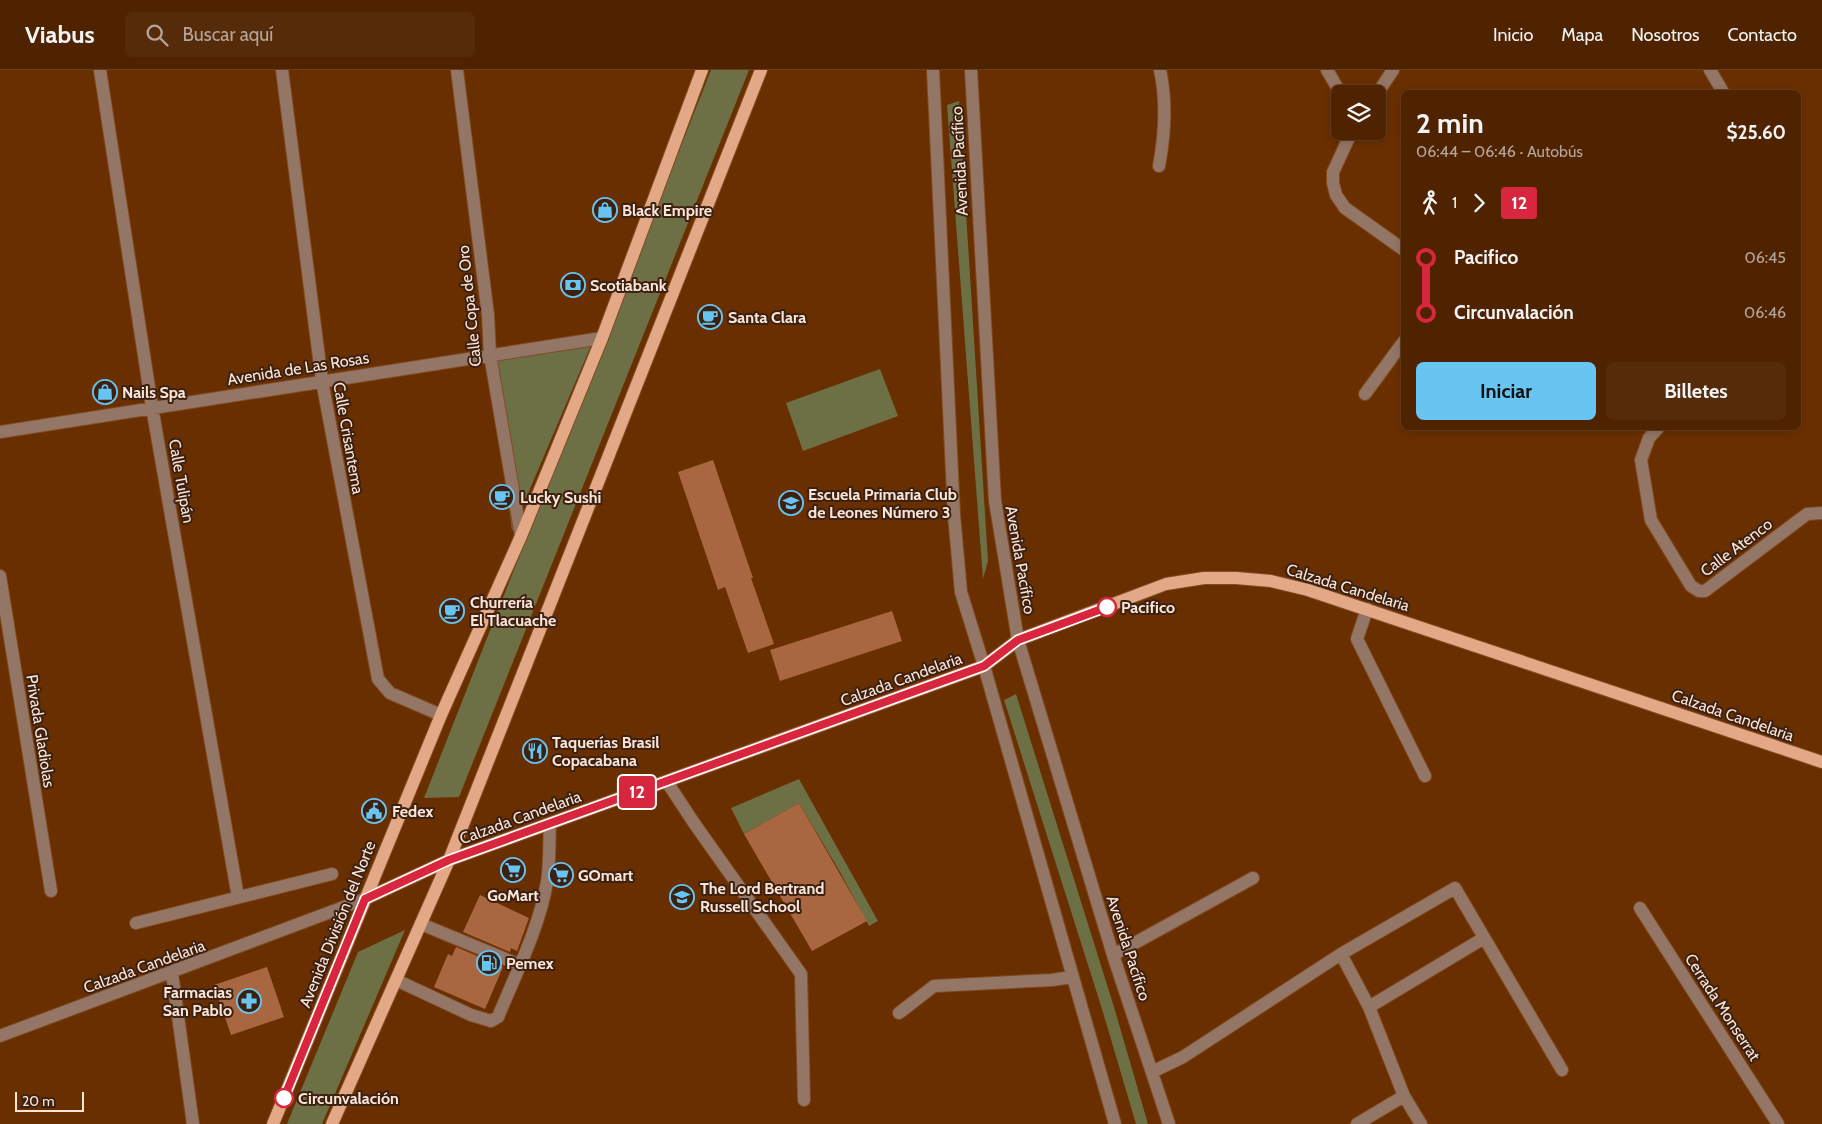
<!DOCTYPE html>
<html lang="es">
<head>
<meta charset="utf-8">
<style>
  body { margin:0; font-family:Cabin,sans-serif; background:#562b0a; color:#f1f3f6; height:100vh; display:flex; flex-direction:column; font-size:19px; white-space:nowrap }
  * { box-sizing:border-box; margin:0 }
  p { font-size:16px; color:#b4a499 }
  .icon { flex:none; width:28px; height:28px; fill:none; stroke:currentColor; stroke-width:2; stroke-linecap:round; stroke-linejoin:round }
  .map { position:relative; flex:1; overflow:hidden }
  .sheet { position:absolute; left:1401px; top:20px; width:400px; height:340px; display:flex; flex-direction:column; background:#502300; border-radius:8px; box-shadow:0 2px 8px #0003,0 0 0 1px #674022 }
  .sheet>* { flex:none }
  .badge { padding:0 10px; border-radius:4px; font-size:18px; line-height:32px }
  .controls { position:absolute; left:1331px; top:15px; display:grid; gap:10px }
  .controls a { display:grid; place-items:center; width:55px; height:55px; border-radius:8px; background:#502300; box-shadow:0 2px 8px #0003,0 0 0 1px #674022; font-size:25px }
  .scale { position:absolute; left:15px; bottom:12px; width:69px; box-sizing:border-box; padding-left:5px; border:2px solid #fbe5d9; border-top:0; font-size:14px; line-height:18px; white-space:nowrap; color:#fbe5d9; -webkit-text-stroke:4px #3c2111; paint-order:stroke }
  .map>.badge { position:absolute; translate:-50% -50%; box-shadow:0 0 0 2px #fff }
  .legs { display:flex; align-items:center; gap:8px; height:55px; padding:0 15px; font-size:16px }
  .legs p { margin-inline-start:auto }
  .overview { display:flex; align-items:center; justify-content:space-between; height:85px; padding:0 15px }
  h1 { font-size:28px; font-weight:700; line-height:38px }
  .action { display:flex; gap:10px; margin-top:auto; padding:10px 15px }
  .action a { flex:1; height:58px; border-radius:8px; background:#68c4f0; color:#111; font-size:20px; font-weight:700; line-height:58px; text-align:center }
  .action a+a { background:#562b0a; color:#f1f3f6 }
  ul { padding:0 15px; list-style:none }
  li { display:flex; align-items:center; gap:18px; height:55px; font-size:19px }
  li i { display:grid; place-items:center; width:8px; height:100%; margin:0 6px; background:currentColor }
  li i::after { content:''; width:12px; height:12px; margin:-6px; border:4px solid; border-radius:50%; background:#502300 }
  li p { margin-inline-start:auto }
  li:first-child i { background:linear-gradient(#0000 50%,currentColor 0) }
  li:last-child i { background:linear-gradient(currentColor 50%,#0000 0) }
  header { display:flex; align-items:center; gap:30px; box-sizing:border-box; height:70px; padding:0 25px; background:#502300; border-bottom:1px solid #674022 }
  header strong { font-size:24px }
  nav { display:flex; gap:28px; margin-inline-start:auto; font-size:18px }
  .search { width:350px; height:45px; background:#562b0a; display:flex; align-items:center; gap:12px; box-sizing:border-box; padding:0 18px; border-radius:8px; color:#b4a499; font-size:19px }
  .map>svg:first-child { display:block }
  .green { fill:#6d6f44 }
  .building { fill:#a86740 }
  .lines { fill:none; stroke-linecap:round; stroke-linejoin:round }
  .minor-casing { stroke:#814c23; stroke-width:14 }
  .major-casing { stroke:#814c23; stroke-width:14 }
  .minor { stroke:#947666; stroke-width:12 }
  .major { stroke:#e3a886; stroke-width:12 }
  .line-1-casing { stroke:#fff; stroke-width:11 }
  .line-1 { stroke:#d7263d; stroke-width:8 }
  .stop-1-dot { fill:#fff; stroke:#d7263d; stroke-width:2.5 }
  .labels { text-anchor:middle; stroke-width:4; stroke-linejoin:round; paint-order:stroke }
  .street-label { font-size:16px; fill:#fbe5d9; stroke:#3c2111 }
  .poi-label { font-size:16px; font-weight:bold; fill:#fbe5d9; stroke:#3c2111; text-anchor:start }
  .stop-label { font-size:16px; font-weight:bold; fill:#fbe5d9; stroke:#3c2111; text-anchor:start }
</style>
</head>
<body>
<header>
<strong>Viabus</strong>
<div class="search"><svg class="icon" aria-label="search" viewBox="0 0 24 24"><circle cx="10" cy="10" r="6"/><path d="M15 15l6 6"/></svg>Buscar aquí</div>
<nav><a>Inicio</a><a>Mapa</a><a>Nosotros</a><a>Contacto</a></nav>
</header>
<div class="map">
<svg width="1822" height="1054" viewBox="0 0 1822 1054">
  <rect width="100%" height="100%" fill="#6a2f00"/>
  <!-- green -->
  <path class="green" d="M 711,0 L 749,0 L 459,727 L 424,728 Z
    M 959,31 L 988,491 L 983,509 L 947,35 Z
    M 593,271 L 512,461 L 491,286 Z
    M 880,299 L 898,346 L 803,381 L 786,333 Z
    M 1016,624 L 1114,937 L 1148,1054 L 1136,1054 L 1102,939 L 1004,630 Z
    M 799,709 L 878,851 L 869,856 L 840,802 L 799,733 L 744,764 L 731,738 Z
    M 405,860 L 322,1054 L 287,1054 L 358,882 Z"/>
  <!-- building -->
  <path class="building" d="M 713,390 L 753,508 L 751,508 L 774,574 L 748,583 L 725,517 L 718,520 L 678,402 Z
    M 892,541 L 902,571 L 780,611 L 770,580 Z
    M 799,733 L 867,851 L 812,881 L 744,764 Z
    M 480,825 L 529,848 L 517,881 L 511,878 L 510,882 L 463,862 Z
    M 456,877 L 503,897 L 485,939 L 434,917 L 448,884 L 452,886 Z
    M 267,897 L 284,947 L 231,965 L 214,915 Z"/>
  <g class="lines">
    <defs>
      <path id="minor" d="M 100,0 L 152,337 L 238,827
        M 282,0 L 322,311 L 378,609 L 390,623 L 441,645
        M 457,0 L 488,245 L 490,285 L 521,466
        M 933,0 L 954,445 L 961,522 L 984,596 L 1115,1054
        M 971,0 L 995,431 L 1018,570 L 1113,885 L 1169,1054
        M 1327,0 L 1341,24
        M 1710,0 L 1723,22
        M 1377,24 L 1393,0
        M 1352,61 L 1333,102 L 1333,113 L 1336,125 L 1345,138 L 1404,180
        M 1159,96 C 1165,64 1167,32 1160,0
        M 1365,324 L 1404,271
        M 1658,358 L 1649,368 L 1641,390 L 1651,450 L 1691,516 L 1699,521 L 1705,521 L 1807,444 L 1822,443
        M 0,362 L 602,268
        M 0,506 L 51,821
        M 1367,539 L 1357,569 L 1425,706
        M 667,712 L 694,753 L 801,904 L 804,1030
        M 1640,838 L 1778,1054
        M 136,853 L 332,804
        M 421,854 L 520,895
        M 1113,885 L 1253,808
        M 172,903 L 193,1054
        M 396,910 L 471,945 L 491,951 L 498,947 C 516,903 539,859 547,812 C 550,793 549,773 550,754
        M 1369,937 L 1484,868
        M 899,943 L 934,916 L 1052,910 L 1072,907
        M 0,966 L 365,829
        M 1152,1002 L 1183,987 L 1341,884
        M 1357,1054 L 1404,1026
        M 1421,1054 L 1404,1026 L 1369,937 L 1341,884 L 1455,818 L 1562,1000"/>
      <path id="major" d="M 365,829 L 449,790 L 984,596 L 1018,570 L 1166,514 L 1204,508 L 1236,508 L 1271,511 L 1308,520 L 1822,692
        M 273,1054 L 441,645 L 521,466 L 602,268 L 702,0
        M 332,1054 L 449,790 L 761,0"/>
    </defs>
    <!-- minor casing -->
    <use href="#minor" class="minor-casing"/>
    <!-- major casing -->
    <use href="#major" class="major-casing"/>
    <!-- minor -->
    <use href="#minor" class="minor"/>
    <!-- major -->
    <use href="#major" class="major"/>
  </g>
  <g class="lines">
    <defs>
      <path id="line-1" d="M 284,1028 L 365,829 L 449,790 L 984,596 L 1018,570 L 1107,537"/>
    </defs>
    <!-- line-1 casing -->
    <use href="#line-1" class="line-1-casing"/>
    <!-- line-1 -->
    <use href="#line-1" class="line-1"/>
  </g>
  <!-- icons -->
  <defs>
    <symbol id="shop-ring" viewBox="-11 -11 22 22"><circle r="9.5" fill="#3c2111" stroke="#68c4f0" stroke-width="1.5"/><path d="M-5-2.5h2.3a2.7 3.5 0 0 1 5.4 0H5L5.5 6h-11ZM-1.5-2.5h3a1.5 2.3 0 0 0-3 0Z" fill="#68c4f0"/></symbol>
    <symbol id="bank-ring" viewBox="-11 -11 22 22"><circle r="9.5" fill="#3c2111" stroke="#68c4f0" stroke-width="1.5"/><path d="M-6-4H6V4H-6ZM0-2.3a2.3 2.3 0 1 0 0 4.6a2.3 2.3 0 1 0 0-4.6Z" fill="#68c4f0"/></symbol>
    <symbol id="cafe-ring" viewBox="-11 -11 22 22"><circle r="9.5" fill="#3c2111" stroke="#68c4f0" stroke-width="1.5"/><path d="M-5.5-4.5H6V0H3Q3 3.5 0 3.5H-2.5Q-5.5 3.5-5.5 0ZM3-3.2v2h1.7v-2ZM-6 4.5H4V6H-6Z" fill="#68c4f0"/></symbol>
    <symbol id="school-ring" viewBox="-11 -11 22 22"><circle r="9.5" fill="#3c2111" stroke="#68c4f0" stroke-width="1.5"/><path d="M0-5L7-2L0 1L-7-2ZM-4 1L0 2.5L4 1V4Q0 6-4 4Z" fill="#68c4f0"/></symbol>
    <symbol id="restaurant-ring" viewBox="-11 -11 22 22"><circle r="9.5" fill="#3c2111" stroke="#68c4f0" stroke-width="1.5"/><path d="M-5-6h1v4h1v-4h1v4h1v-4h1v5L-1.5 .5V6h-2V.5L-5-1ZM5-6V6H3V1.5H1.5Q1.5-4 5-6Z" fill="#68c4f0"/></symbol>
    <symbol id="civic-ring" viewBox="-11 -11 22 22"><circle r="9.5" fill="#3c2111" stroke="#68c4f0" stroke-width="1.5"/><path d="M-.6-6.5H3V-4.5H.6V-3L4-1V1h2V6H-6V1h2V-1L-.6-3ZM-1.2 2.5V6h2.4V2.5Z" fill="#68c4f0"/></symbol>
    <symbol id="supermarket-ring" viewBox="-11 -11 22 22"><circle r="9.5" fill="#3c2111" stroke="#68c4f0" stroke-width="1.5"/><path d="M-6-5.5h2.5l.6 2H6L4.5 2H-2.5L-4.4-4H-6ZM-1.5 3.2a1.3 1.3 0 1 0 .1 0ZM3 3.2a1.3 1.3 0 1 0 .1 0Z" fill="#68c4f0"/></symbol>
    <symbol id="fuel-ring" viewBox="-11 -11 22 22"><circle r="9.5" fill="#3c2111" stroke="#68c4f0" stroke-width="1.5"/><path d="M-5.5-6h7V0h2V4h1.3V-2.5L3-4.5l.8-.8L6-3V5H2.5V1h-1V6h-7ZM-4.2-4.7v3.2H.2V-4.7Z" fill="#68c4f0"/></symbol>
    <symbol id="pharmacy-ring" viewBox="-11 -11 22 22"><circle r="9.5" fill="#3c2111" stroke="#68c4f0" stroke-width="1.5"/><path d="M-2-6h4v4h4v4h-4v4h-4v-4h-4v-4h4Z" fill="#68c4f0"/></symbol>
  </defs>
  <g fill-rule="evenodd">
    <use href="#shop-ring" x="591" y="126" width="28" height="28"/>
    <use href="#bank-ring" x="559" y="201" width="28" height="28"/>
    <use href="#cafe-ring" x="696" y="233" width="28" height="28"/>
    <use href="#shop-ring" x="91" y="308" width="28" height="28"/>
    <use href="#cafe-ring" x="488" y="413" width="28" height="28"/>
    <use href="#school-ring" x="777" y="419" width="28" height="28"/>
    <use href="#cafe-ring" x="438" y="527" width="28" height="28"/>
    <use href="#restaurant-ring" x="521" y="667" width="28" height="28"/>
    <use href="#civic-ring" x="360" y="727" width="28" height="28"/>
    <use href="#supermarket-ring" x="499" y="786" width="28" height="28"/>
    <use href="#supermarket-ring" x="547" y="791" width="28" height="28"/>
    <use href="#school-ring" x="668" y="813" width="28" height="28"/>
    <use href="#fuel-ring" x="475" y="879" width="28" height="28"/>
    <use href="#pharmacy-ring" x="235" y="917" width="28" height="28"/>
  </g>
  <!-- markers -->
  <g class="stop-1-dot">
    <circle cx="1107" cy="537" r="9"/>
    <circle cx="284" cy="1028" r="9"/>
  </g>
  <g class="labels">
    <!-- street labels -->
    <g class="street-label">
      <text transform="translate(959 91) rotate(-93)" y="6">Avenida Pacífico</text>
      <text transform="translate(469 236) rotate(-96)" y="6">Calle Copa de Oro</text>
      <text transform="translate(298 298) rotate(-9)" y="6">Avenida de Las Rosas</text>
      <text transform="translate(349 368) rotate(80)" y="6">Calle Crisantema</text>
      <text transform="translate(182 411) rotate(80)" y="6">Calle Tulipán</text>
      <text transform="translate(1736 477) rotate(-37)" y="6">Calle Atenco</text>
      <text transform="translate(1021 490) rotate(80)" y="6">Avenida Pacífico</text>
      <text transform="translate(1348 517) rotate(17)" y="6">Calzada Candelaria</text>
      <text transform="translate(901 609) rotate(-20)" y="6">Calzada Candelaria</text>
      <text transform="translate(1733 645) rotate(19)" y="6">Calzada Candelaria</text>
      <text transform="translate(41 661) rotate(81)" y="6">Privada Gladiolas</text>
      <text transform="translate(520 747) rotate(-20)" y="6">Calzada Candelaria</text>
      <text transform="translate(337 854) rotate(-68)" y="6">Avenida División del Norte</text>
      <text transform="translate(1129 878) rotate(72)" y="6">Avenida Pacífico</text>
      <text transform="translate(144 896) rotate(-20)" y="6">Calzada Candelaria</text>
      <text transform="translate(1723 937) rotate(57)" y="6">Cerrada Monserrat</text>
    </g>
    <!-- poi labels -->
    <g class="poi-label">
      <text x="622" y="146">Black Empire</text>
      <text x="590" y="221">Scotiabank</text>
      <text x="728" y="253">Santa Clara</text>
      <text x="122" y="328">Nails Spa</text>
      <text x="808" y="430">Escuela Primaria Club<tspan x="808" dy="18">de Leones Número 3</tspan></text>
      <text x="520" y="433">Lucky Sushi</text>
      <text x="470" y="538">Churrería<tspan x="470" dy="18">El Tlacuache</tspan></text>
      <text x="552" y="678">Taquerías Brasil<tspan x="552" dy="18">Copacabana</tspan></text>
      <text x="392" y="747">Fedex</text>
      <text x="578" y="811">GOmart</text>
      <text x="700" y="824">The Lord Bertrand<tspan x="700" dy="18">Russell School</tspan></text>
      <text x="513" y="831" text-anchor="middle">GoMart</text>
      <text x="506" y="899">Pemex</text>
      <text x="232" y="928" text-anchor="end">Farmacias<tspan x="232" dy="18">San Pablo</tspan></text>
    </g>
    <!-- stop labels -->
    <g class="stop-label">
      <text x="1121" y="543">Pacifico</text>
      <text x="298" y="1034">Circunvalación</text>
    </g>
  </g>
</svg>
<div class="controls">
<a><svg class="icon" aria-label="layers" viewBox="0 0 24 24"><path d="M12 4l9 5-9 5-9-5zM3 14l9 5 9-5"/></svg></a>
</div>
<div class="scale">20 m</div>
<b class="badge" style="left:637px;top:722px;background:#d7263d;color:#fff">12</b>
<section class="sheet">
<div class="overview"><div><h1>2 min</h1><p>06:44 – 06:46 · Autobús</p></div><b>$25.60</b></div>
<div class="legs"><svg class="icon" aria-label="walk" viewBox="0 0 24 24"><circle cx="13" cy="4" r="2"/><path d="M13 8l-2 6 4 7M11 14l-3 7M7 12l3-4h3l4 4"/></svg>1<svg class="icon" aria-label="forward" viewBox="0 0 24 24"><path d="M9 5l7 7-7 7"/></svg><b class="badge" style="background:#d7263d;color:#fff">12</b></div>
<ul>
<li><i style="color:#d7263d"></i><b>Pacifico</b><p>06:45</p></li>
<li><i style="color:#d7263d"></i><b>Circunvalación</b><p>06:46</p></li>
</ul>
<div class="action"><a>Iniciar</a><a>Billetes</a></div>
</section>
</div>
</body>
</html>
